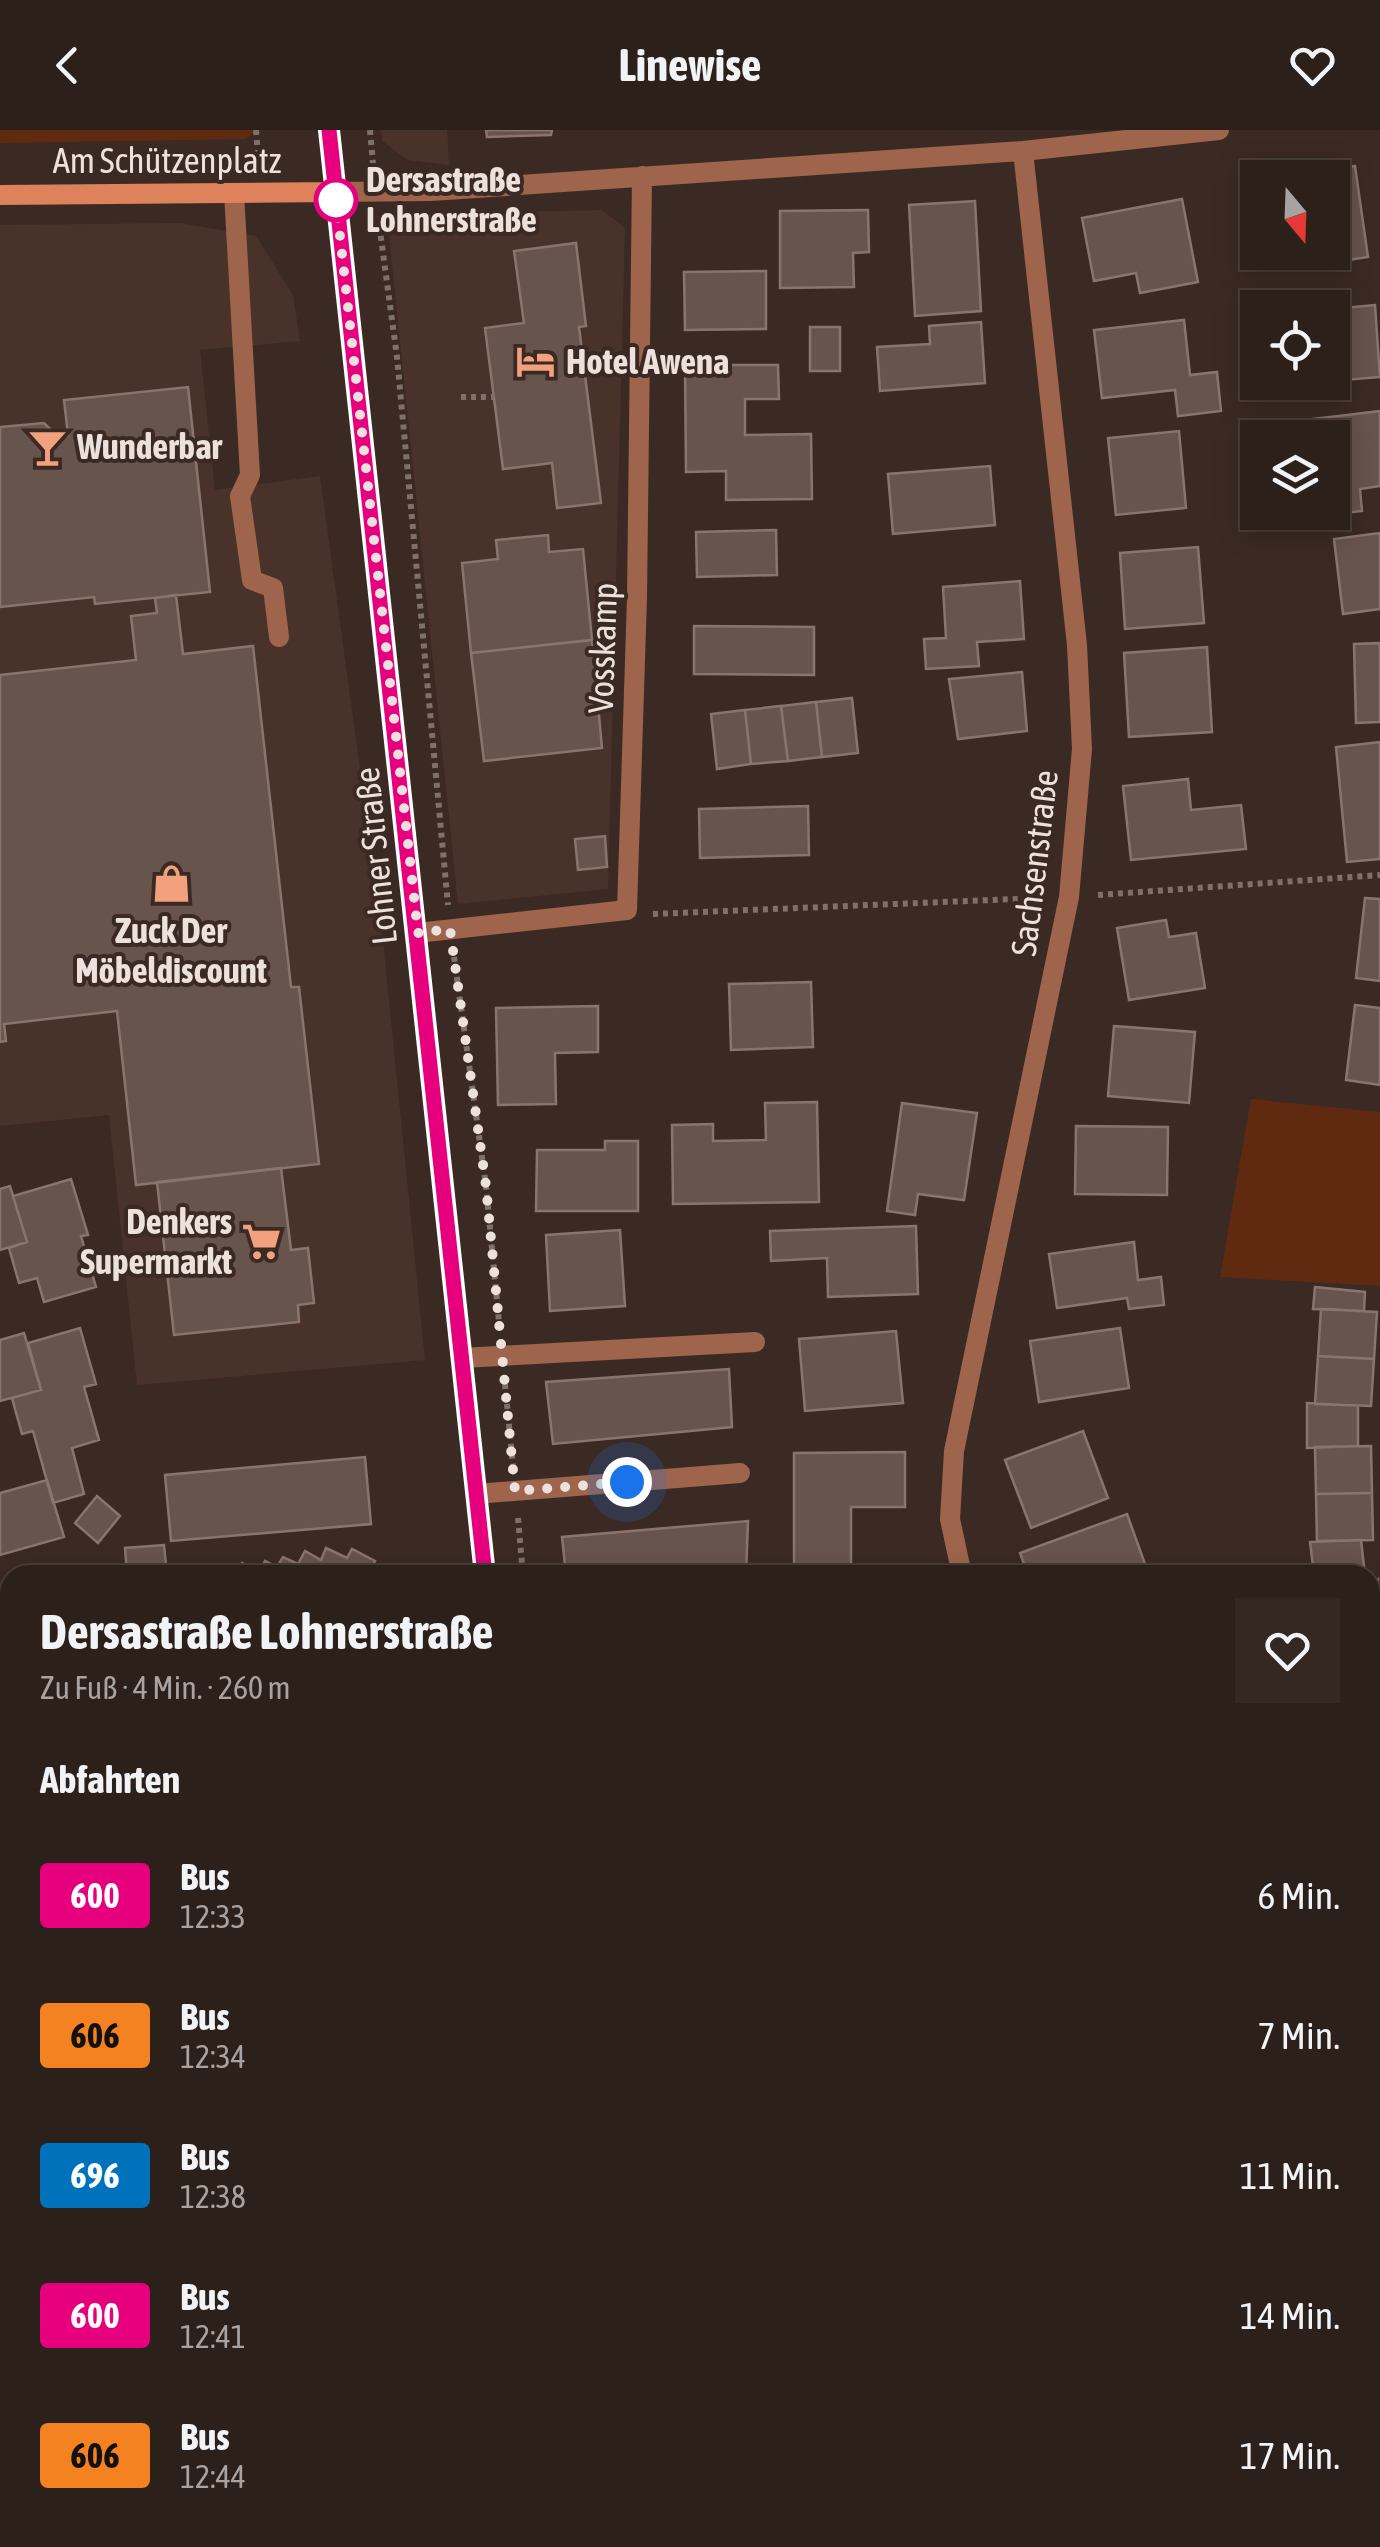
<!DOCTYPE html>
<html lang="de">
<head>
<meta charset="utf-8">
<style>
  body { margin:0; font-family:"Asap Condensed",sans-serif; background:#342823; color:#f1f3f6; height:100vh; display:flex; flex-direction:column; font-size:38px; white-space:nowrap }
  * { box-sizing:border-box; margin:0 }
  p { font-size:32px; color:#a6a3a2 }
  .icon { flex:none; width:55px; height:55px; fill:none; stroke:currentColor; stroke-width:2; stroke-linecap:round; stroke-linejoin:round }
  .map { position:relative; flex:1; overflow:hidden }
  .sheet { position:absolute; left:0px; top:1435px; width:1380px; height:982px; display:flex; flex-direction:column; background:#2c201a; border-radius:30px 30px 0 0; box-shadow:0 5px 25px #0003,0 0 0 2px #483e39 }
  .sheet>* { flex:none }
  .badge { padding:0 20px; border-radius:8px; font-size:35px; line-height:65px }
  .needle { width:65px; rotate:161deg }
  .buttons { position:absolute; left:1240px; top:30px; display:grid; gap:20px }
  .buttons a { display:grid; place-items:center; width:110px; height:110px; border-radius:0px; background:#2c201a; box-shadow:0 5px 25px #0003,0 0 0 2px #483e39; font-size:50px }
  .you { position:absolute; width:50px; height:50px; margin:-25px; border:8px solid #fff; border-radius:50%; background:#1a73e8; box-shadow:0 0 0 15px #1a73e833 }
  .map>.badge { position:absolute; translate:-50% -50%; box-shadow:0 0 0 5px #fff }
  h2 { padding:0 40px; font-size:38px; line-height:90px }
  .round { display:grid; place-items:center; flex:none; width:105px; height:105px; border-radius:0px; background:#342823 }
  .head { display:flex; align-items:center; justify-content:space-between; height:170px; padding:0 40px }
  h1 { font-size:48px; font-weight:700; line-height:75px }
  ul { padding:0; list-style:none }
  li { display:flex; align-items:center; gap:30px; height:140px; padding:0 40px }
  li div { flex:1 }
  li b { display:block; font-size:38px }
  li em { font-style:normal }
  li .badge { min-width:110px; font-weight:700; text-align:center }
  header { display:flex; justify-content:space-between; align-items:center; height:130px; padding:0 40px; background:#2c201a; font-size:45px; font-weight:700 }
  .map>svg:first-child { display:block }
  .built { fill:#493229 }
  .green { fill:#602a10 }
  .building { fill:#67544c; stroke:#89756d; stroke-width:2.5 }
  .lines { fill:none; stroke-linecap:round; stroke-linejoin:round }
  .path { stroke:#7f706a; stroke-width:6; stroke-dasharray:5 5; stroke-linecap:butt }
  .lane { stroke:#9e654c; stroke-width:20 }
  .street { stroke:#9e654c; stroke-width:20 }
  .secondary { stroke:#dd825a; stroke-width:20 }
  .line-casing { stroke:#fff; stroke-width:22 }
  .line { stroke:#e6007e; stroke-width:15 }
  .walk { stroke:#ece1dc; stroke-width:10; stroke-dasharray:0 18 }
  .stop-dot { fill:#fff; stroke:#e6007e; stroke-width:5 }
  .labels { text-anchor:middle; stroke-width:8; stroke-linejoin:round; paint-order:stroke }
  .street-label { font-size:35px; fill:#ece1dc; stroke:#3b2a23 }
  .stop-label { font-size:35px; font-weight:bold; fill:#ece1dc; stroke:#3b2a23; text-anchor:start }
  .poi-label { font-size:35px; font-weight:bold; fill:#ece1dc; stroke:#3b2a23; text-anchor:start }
</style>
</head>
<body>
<header><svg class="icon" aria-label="back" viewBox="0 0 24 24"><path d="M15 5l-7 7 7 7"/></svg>Linewise<svg class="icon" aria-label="heart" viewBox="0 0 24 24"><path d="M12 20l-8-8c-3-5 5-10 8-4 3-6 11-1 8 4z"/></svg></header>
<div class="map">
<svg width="1380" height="2417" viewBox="0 0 1380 2417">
  <rect width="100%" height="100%" fill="#3b2a23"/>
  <!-- built -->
  <path class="built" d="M 381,0 L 447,0 L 449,35 L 408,30 L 382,11 Z
    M 602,80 L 625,98 L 608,759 L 458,774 L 387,85 Z
    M 181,93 L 256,106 L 293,165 L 300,211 L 200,220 L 215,360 L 320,346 L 382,800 L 425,1230 L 137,1255 L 109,985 L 0,996 L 0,95 Z
    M 10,2322 L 10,2408 L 209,2408 L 229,2417 L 0,2417 L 0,2340 Z"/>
  <!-- green -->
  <path class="green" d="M 0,0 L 258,0 L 245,9 L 0,13 Z
    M 1251,969 L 1380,982 L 1380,1156 L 1220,1147 Z
    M 622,2408 L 950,2408 L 954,2417 L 623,2417 Z"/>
  <!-- building -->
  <path class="building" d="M 486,0 L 552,0 L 551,5 L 487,7 Z
    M 1355,36 L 1368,127 L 1310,136 L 1308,122 L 1332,122 L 1332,48 L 1279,48 Z
    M 1182,69 L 1198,152 L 1140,163 L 1136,143 L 1094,151 L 1082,88 Z
    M 975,71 L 981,181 L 915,186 L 909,75 Z
    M 868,80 L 869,122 L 853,123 L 854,157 L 780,158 L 780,81 Z
    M 576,113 L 586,196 L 579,197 L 601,373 L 557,378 L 552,333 L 503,339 L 485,198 L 524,193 L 514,121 Z
    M 766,141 L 766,199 L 685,200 L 684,142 Z
    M 1375,175 L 1380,247 L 1332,251 L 1332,179 Z
    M 1184,190 L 1190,245 L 1217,242 L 1221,281 L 1178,286 L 1175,260 L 1102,268 L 1094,200 Z
    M 981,192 L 985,253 L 880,261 L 877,217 L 930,214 L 929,196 Z
    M 810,197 L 840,197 L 840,241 L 810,241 Z
    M 685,235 L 778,235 L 779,269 L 745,269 L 745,305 L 811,304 L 812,369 L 726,370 L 726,341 L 686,342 Z
    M 188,257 L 210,462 L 95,474 L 94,467 L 0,477 L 0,297 L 44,293 L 57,306 L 68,305 L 64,270 Z
    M 1380,281 L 1380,356 L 1360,359 L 1362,381 L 1310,387 L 1310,382 L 1332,382 L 1332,308 L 1314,308 L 1312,289 Z
    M 1179,301 L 1186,378 L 1116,385 L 1108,308 Z
    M 990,336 L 995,395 L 893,404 L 888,344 Z
    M 776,400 L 777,445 L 697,447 L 696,402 Z
    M 1380,403 L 1380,479 L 1343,484 L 1334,409 Z
    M 548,405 L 549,422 L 583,419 L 592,510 L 471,523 L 462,433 L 498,429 L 496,410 Z
    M 1198,417 L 1204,493 L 1125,499 L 1120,423 Z
    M 1020,451 L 1024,509 L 977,512 L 979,536 L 926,539 L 924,509 L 946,508 L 943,457 Z
    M 176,465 L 183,524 L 253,516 L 291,857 L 299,857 L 319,1034 L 136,1055 L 117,881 L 4,894 L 6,911 L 0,912 L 0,545 L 136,530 L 131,486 L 157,483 L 155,468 Z
    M 694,496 L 814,497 L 814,545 L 694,544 Z
    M 592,510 L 602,618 L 484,631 L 471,523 Z
    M 1380,513 L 1380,592 L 1356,593 L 1354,514 Z
    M 1207,517 L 1212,602 L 1129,607 L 1124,523 Z
    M 1022,542 L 1027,601 L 958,609 L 949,549 Z
    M 852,568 L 858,623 L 822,627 L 816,572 Z
    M 816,572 L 822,627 L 788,631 L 781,576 Z
    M 781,576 L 788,631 L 751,634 L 745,580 Z
    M 745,580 L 751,634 L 717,639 L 711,584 Z
    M 1380,612 L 1380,729 L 1347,732 L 1336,617 Z
    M 1188,649 L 1191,680 L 1241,675 L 1246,719 L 1131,730 L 1123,656 Z
    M 808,676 L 809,725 L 700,728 L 699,679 Z
    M 605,706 L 607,737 L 578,740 L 575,709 Z
    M 1365,768 L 1380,769 L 1380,851 L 1356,848 Z
    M 1166,790 L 1169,807 L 1196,803 L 1205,858 L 1129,870 L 1117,798 Z
    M 811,852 L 813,917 L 731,920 L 729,854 Z
    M 1355,875 L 1380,878 L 1380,955 L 1346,950 Z
    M 598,876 L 598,922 L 555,923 L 556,974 L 498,975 L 496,878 Z
    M 1114,896 L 1195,902 L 1189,973 L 1108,966 Z
    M 817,972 L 819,1072 L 673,1074 L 672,995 L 713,994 L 713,1011 L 766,1010 L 765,973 Z
    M 902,973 L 977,983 L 964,1070 L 918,1064 L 915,1085 L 887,1081 Z
    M 1076,996 L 1168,997 L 1167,1065 L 1075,1064 Z
    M 605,1011 L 638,1011 L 638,1081 L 536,1081 L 537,1020 L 605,1020 Z
    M 281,1038 L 291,1120 L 308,1118 L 314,1173 L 298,1175 L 299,1192 L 174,1205 L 157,1052 Z
    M 71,1049 L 88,1105 L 81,1106 L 96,1157 L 44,1172 L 37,1148 L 19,1153 L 9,1118 L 27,1112 L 13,1066 Z
    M 10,1056 L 27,1112 L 0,1120 L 0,1059 Z
    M 916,1096 L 918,1164 L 828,1167 L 827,1128 L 771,1131 L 770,1101 Z
    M 620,1100 L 625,1176 L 550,1181 L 546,1105 Z
    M 1134,1112 L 1138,1150 L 1161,1147 L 1164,1175 L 1129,1179 L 1127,1168 L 1057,1178 L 1049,1124 Z
    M 1315,1157 L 1365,1162 L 1364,1181 L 1313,1179 Z
    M 1321,1179 L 1377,1182 L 1374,1229 L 1318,1226 Z
    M 80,1198 L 96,1254 L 84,1257 L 99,1310 L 72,1318 L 84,1364 L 53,1373 L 33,1301 L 22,1304 L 12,1268 L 41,1260 L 28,1213 Z
    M 1120,1198 L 1129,1258 L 1039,1272 L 1030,1211 Z
    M 896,1201 L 903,1273 L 805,1281 L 799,1209 Z
    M 24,1203 L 41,1260 L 0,1271 L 0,1210 Z
    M 1318,1226 L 1374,1229 L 1371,1276 L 1315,1274 Z
    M 729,1239 L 732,1297 L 553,1314 L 546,1252 Z
    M 1307,1273 L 1358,1276 L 1358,1316 L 1307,1318 Z
    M 1083,1301 L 1108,1368 L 1031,1398 L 1005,1330 Z
    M 1371,1316 L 1372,1363 L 1316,1364 L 1315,1317 Z
    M 905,1322 L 905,1377 L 851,1377 L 851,1445 L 794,1445 L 794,1323 Z
    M 365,1327 L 371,1394 L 171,1411 L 165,1345 Z
    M 47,1350 L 64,1407 L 0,1425 L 0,1363 Z
    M 1372,1363 L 1373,1410 L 1317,1411 L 1316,1364 Z
    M 97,1366 L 120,1386 L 98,1413 L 75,1393 Z
    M 1127,1384 L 1149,1445 L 1028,1445 L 1020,1423 Z
    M 748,1391 L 746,1445 L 566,1445 L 562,1407 Z
    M 1361,1410 L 1365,1445 L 1314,1445 L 1310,1412 Z
    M 164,1415 L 167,1445 L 127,1445 L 125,1418 Z
    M 326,1418 L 347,1428 L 352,1419 L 375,1431 L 368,1445 L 202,1445 L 206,1437 L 220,1444 L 224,1436 L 237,1442 L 242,1433 L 259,1442 L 265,1431 L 277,1437 L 283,1427 L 298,1434 L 305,1421 L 321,1430 Z
    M 1378,1449 L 1380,1497 L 1370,1499 L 1370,1451 Z
    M 1380,1497 L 1380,1545 L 1370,1547 L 1370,1499 Z
    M 0,1518 L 10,1519 L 10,1563 L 0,1646 Z
    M 1380,1571 L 1380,1639 L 1373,1643 L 1370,1636 L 1370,1576 Z
    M 1380,1639 L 1380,1698 L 1370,1678 L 1370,1644 Z
    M 10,1715 L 10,1811 L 0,1812 L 0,1716 Z
    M 0,2122 L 10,2127 L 10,2191 L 0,2187 Z
    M 1349,2408 L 1369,2408 L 1370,2417 L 1342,2417 L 1339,2410 Z"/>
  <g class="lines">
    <!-- path -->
    <path class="path" d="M 256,0 L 259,39
      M 370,0 L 373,34
      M 378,86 L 397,227 L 448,775
      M 461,267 L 494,267
      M 1098,765 L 1380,745
      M 653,784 L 1040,768
      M 454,827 L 486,1056 L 500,1202
      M 505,1254 L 513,1336
      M 518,1388 L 523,1445
      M 0,2324 L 10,2306
      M 604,2408 L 605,2417"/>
    <!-- lane -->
    <path class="lane" d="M 234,63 L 250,345 L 240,366 L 252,450 L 273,458 L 279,507
      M 462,1228 L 755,1212
      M 476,1364 L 740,1343"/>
    <!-- street -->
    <path class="street" d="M 335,62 L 431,61 L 1023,21 L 1219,0
      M 417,803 L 627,780 L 637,468 L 642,46
      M 962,1445 L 950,1389 L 954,1321 L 1069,767 L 1082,619 L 1077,515 L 1023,21"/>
    <!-- secondary -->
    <path class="secondary" d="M 329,0 L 485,1445
      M 0,65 L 335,62
      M 1370,1816 L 1380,1811
      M 0,2251 L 10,2256
      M 314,2408 L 332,2417
      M 562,2408 L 562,2417
      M 449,2417 L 452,2408
      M 495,2417 L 501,2408"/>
  </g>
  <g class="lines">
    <defs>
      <path id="line" d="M 329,0 L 485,1445"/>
    </defs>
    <!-- line casing -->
    <use href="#line" class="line-casing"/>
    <!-- line -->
    <use href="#line" class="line"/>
    <!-- walk -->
    <path class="walk" d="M 336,70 L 418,803 L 450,799 L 486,1056 L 515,1361 L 627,1352"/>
  </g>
  <!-- icons -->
  <defs>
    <symbol id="hotel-bare" viewBox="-9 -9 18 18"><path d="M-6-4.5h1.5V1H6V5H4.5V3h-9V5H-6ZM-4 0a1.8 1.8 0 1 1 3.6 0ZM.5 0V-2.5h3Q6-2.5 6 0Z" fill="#f2a17e" stroke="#3b2a23" stroke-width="2.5" paint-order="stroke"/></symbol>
    <symbol id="bar-bare" viewBox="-9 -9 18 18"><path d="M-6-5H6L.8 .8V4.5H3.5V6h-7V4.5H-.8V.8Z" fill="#f2a17e" stroke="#3b2a23" stroke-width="2.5" paint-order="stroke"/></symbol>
    <symbol id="shop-bare" viewBox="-9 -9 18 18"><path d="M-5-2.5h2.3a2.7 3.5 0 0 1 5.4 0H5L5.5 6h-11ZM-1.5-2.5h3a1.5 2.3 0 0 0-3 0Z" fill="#f2a17e" stroke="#3b2a23" stroke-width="2.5" paint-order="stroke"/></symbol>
    <symbol id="supermarket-bare" viewBox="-9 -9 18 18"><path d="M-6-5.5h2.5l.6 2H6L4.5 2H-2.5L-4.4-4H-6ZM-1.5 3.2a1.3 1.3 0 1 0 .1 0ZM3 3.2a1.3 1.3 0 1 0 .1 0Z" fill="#f2a17e" stroke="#3b2a23" stroke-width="2.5" paint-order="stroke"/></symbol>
  </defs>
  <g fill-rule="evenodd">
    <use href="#hotel-bare" x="508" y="204" width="55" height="55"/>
    <use href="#bar-bare" x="20" y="290" width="55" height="55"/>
    <use href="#shop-bare" x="144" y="726" width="55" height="55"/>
    <use href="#supermarket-bare" x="234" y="1084" width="55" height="55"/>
  </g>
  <!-- markers -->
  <circle class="stop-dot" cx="336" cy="70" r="20"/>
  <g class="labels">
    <!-- street labels -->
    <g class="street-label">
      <text x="167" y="43">Am Schützenplatz</text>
      <text transform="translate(603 518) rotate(-88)" y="12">Vosskamp</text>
      <text transform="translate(376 726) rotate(-96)" y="12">Lohner Straße</text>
      <text transform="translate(1035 733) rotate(-83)" y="12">Sachsenstraße</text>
    </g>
    <!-- stop labels -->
    <g class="stop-label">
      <text x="366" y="62">Dersastraße<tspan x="366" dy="40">Lohnerstraße</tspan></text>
    </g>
    <!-- poi labels -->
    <g class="poi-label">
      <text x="566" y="244">Hotel Awena</text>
      <text x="77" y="329">Wunderbar</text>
      <text x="171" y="813" text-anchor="middle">Zuck Der<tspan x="171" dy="40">Möbeldiscount</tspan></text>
      <text x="232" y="1104" text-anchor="end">Denkers<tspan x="232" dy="40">Supermarkt</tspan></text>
    </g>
  </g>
</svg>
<div class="buttons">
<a><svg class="needle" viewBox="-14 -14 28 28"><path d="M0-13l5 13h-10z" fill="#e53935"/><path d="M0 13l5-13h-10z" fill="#a6a3a2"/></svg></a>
<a><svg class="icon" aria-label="locate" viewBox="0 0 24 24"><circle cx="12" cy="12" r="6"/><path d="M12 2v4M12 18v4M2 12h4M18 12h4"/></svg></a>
<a><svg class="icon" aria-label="layers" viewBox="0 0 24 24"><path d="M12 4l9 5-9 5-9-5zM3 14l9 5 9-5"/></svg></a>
</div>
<div class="you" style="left:627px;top:1352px"></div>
<section class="sheet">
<div class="head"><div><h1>Dersastraße Lohnerstraße</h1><p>Zu Fuß · 4 Min. · 260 m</p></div><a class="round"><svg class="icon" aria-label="heart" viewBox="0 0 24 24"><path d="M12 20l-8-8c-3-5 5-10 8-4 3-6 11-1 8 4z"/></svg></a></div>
<h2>Abfahrten</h2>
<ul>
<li><span class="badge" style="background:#e6007e;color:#fff">600</span><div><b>Bus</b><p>12:33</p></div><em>6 Min.</em></li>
<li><span class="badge" style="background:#f58220;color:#111">606</span><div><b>Bus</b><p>12:34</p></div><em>7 Min.</em></li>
<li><span class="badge" style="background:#0072bc;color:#fff">696</span><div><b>Bus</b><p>12:38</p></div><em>11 Min.</em></li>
<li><span class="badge" style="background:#e6007e;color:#fff">600</span><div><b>Bus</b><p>12:41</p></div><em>14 Min.</em></li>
<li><span class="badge" style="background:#f58220;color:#111">606</span><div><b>Bus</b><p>12:44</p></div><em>17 Min.</em></li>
</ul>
</section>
</div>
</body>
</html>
